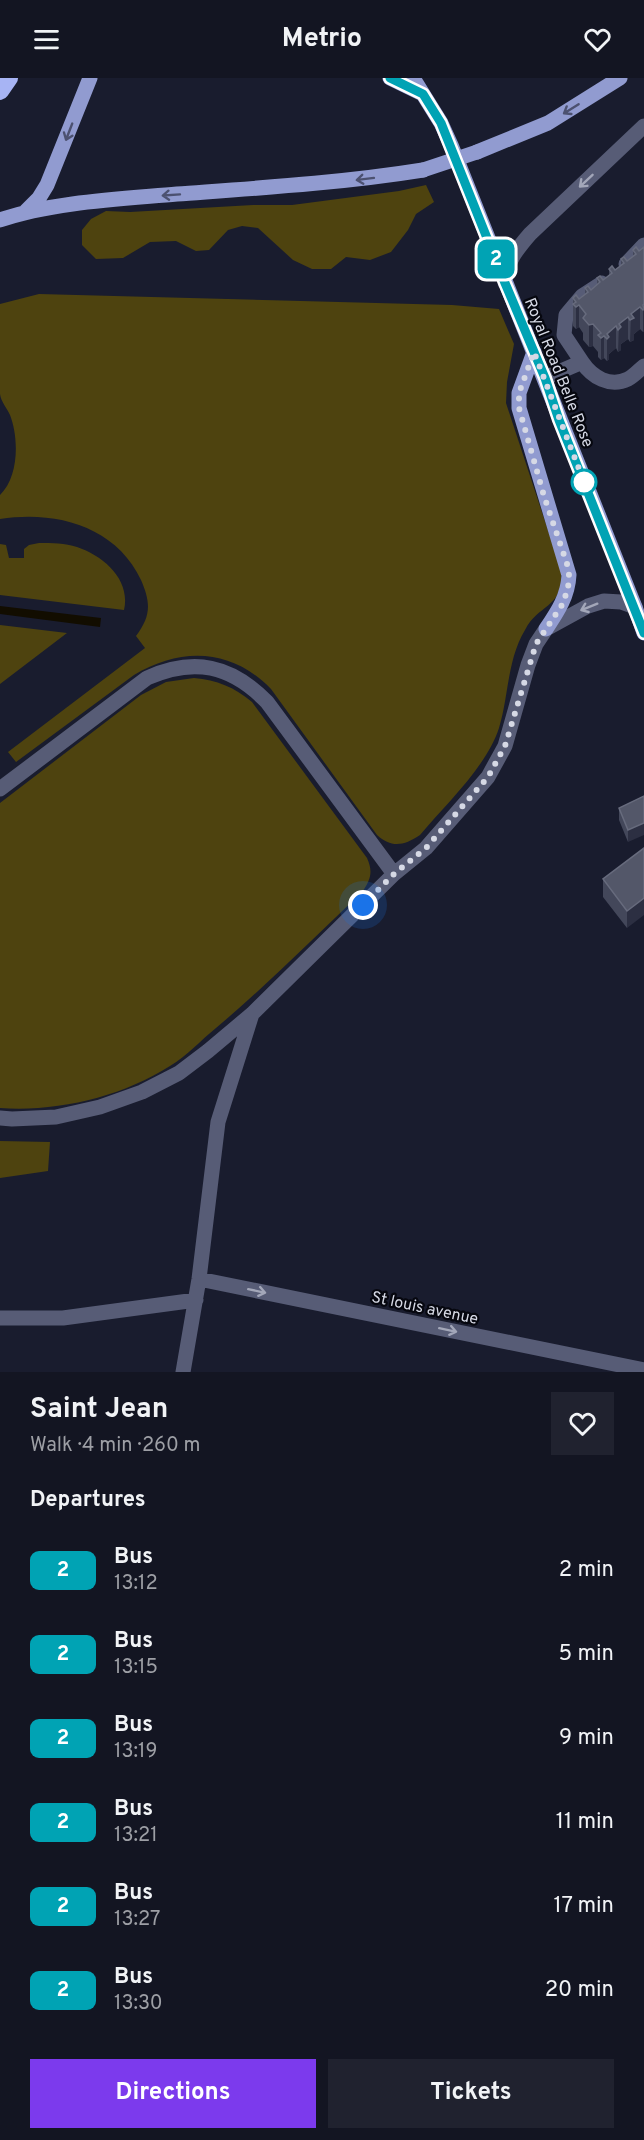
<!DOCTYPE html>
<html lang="en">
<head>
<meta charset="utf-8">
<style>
  body { margin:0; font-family:Overpass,sans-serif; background:#20222f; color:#f1f3f6; height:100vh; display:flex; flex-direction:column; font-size:22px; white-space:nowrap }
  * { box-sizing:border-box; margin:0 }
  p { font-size:20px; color:#9d9fa5 }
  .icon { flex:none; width:33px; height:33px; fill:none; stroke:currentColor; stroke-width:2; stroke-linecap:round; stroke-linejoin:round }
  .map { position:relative; height:1294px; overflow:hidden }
  .side { display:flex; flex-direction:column; background:#131522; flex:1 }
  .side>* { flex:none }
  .badge { padding:0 12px; border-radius:9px; font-size:21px; line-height:39px }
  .you { position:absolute; width:30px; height:30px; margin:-15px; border:4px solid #fff; border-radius:50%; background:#1a73e8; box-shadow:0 0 0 9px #1a73e833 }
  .map>.badge { position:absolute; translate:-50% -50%; box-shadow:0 0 0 3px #fff }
  h2 { padding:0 30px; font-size:22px; line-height:54px }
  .round { display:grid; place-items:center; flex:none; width:63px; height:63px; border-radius:0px; background:#20222f }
  .overview { display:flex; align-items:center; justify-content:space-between; height:102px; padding:0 30px }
  h1 { font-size:28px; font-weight:700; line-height:45px }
  .action { display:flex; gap:12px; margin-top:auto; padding:12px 30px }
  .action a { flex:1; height:69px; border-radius:0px; background:#7c3aed; color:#fff; font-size:24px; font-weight:700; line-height:69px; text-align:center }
  .action a+a { background:#20222f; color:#f1f3f6 }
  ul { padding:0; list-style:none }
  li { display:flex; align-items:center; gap:18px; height:84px; padding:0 30px }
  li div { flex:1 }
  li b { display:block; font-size:22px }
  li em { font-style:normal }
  li .badge { min-width:66px; font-weight:700; text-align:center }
  header { display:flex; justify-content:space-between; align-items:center; height:78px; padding:0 30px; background:#131522; font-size:27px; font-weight:700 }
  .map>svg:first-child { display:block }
  .green { fill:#4e430f }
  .water { fill:#120d00 }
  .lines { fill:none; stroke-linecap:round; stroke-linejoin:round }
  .minor { stroke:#575c76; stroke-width:15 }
  .major { stroke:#919bd0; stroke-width:15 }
  .highway { stroke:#a7b4f4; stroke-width:18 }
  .major-bridge { stroke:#919bd0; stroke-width:15 }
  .wall { fill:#43475a }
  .shaded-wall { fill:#2c2f42 }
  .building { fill:#535769; stroke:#676b7d; stroke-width:1.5 }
  .oneway { stroke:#4c5170 }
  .oneway2 { stroke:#a3a7b9 }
  .line-casing { stroke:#fff; stroke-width:14 }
  .line { stroke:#00a3b4; stroke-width:9 }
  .walk { stroke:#d6d9e5; stroke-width:6; stroke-dasharray:0 10.8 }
  .stop-dot { fill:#fff; stroke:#00a3b4; stroke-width:3 }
  .labels { text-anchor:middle; stroke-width:4.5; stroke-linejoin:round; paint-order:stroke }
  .street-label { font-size:16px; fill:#d6d9e5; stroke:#06070f }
</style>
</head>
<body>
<header><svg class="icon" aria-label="menu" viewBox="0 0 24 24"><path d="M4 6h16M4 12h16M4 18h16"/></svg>Metrio<svg class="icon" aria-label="heart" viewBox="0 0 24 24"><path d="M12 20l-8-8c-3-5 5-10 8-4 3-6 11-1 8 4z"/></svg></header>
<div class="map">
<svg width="644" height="1294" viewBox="0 0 644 1294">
  <rect width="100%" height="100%" fill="#191c2e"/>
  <!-- green -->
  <path class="green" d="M 426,107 L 434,124 L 416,136 L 408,152 L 391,174 L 370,182 L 346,179 L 331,191 L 312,191 L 293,182 L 258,150 L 242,148 L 228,152 L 209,172 L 196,173 L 176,163 L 150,164 L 123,180 L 96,181 L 82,167 L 82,152 L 91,141 L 106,133 L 130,134 L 253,127 L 292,127 L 399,113 Z
    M 39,216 L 452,227 L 499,231 L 514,266 L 507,304 L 506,325 L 561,492 C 564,531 539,525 525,552 C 507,582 509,617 499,650 C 487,688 446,726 420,757 C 404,768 391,770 377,757 L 271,611 C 231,570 181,569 134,597 L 16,684 L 8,674 L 145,570 L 136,558 C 151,538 151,525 141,502 C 116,448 55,432 0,441 L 0,417 C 19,399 19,360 10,337 C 7,330 1,324 0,316 C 0,286 0,256 0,226 Z
    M 39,465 C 52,465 65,465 77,469 C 104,478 131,502 124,532 L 0,517 L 0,466 L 6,467 L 9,480 L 24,480 L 24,471 L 29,467 Z
    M 0,547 L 67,555 L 0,606 Z
    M 194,600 C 217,602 234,609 252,624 L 367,780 C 373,793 371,801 363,813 C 315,859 267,907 216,950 C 201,962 187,978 170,988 C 121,1019 58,1034 0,1030 L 0,725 L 141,617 L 166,604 Z
    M 0,1063 L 50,1064 L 48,1093 L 0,1100 Z"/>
  <!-- water -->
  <path class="water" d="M 0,528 L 101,540 L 100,549 L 0,536 Z"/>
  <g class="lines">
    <!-- minor -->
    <path class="minor" d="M 626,186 L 644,167
      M 505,205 C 506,184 517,171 530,156 L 644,48
      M 582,284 L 564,257 L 566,237 L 582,218 L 602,205
      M 545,300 L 582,284 C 592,299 610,310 628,301 C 634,298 639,292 644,288
      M 0,711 L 147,600 C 194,579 231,587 267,624 L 394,796
      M 0,1040 L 12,1041 L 56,1039 L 100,1029 L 142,1014 L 179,995 L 208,973 L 252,936 L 394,796 L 426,770 L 488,699 L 505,668 L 528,587 L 536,566 L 546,551 L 588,528 L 604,523 L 621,524 L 635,529
      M 199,1201 L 644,1292
      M 0,1240 L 63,1240 L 196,1222
      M 183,1294 L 199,1201 L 218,1044 L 252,936"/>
    <!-- major -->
    <path class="major" d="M 390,0 L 423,16
      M 413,0 L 441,45 L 451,67 L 635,529 L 644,555
      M 477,74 L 548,45 L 620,0
      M 26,133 L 39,120 L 47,107 L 90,0
      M 0,142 C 52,124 121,121 177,116 C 259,110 342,105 423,92
      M 534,274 L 519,315 L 519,330 L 569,497 C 568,518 558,533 546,551"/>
    <!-- highway -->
    <path class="highway" d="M 0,13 L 9,0"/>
    <!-- major-bridge -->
    <path class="major-bridge" d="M 423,92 L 477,74"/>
  </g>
  <!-- wall -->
  <path class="wall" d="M 644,169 L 643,254 L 640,251 L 634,256 L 634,262 L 630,264 L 628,261 L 621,266 L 621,272 L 618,274 L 616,270 L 609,276 L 609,281 L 607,283 L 604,280 L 601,282 L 598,279 L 598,274 L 593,268 L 589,269 L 583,262 L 583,255 L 579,249 L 576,251 L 573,248 L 573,220 L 579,221 L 585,216 L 585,210 L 591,212 L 597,207 L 597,200 L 603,202 L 609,197 L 609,191 L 615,192 L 621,188 L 621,181 L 627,183 L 633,178 L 633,172 L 639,173 Z
    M 644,718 L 628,764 L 619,742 L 619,730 Z
    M 644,770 L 627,850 L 603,819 L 603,801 Z"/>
  <!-- shaded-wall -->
  <path class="shaded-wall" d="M 644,226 L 644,254 L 643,254 L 643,227 Z
    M 579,227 L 579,249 L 576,251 L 576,229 Z
    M 640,229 L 640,251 L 634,256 L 634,262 L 630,264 L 631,236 Z
    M 628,239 L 628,261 L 621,266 L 621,272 L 618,274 L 619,246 Z
    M 593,246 L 593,268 L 589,269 L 589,247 Z
    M 616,248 L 616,270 L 609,276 L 609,281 L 607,283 L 607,256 Z
    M 604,258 L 604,280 L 601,282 L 601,260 Z
    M 644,745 L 644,757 L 628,764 L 628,752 Z
    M 644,820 L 644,837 L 627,850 L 627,833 Z"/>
  <!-- building -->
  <path class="building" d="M 636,169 L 639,173 L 644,169 L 644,226 L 643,227 L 644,231 L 643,232 L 640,229 L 631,236 L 634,240 L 630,242 L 628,239 L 619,246 L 621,249 L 618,252 L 616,248 L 607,256 L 609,259 L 607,261 L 604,258 L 601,260 L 598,257 L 601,255 L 593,246 L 589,247 L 583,240 L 586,236 L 579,227 L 576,229 L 573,226 L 576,224 L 573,220 L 576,217 L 579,221 L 588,214 L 585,210 L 588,208 L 591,212 L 600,204 L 597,200 L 600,198 L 603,202 L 612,195 L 609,191 L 612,188 L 615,192 L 624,185 L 621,181 L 624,179 L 627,183 L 636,176 L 633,172 Z
    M 644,718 L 644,745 L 628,752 L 619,730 Z
    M 644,770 L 644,820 L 627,833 L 603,801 Z"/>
  <!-- one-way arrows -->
  <defs><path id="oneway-shaft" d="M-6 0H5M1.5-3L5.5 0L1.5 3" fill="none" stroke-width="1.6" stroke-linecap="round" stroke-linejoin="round" transform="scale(1.5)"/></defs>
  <g class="oneway">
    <use href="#oneway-shaft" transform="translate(571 31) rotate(148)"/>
    <use href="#oneway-shaft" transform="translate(69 54) rotate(111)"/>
    <use href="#oneway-shaft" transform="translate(365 101) rotate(173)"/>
    <use href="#oneway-shaft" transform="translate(171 117) rotate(176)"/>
  </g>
  <g class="oneway2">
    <use href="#oneway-shaft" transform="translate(586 103) rotate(137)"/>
    <use href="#oneway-shaft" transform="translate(589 529) rotate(158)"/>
    <use href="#oneway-shaft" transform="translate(257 1213) rotate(12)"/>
    <use href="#oneway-shaft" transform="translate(448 1252) rotate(12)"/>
  </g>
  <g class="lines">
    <defs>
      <path id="line" d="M 390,0 L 423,16 L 441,45 L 505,205 L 545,300 L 559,342 L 644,555"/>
    </defs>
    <!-- line casing -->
    <use href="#line" class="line-casing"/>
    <!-- line -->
    <use href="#line" class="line"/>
    <!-- walk -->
    <path class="walk" d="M 363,827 L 394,796 L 426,770 L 488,699 L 505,668 L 536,566 L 562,527 L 568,511 L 569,497 L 567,486 L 544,418 L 519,330 L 519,315 L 534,274 L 584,404"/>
  </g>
  <!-- markers -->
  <circle class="stop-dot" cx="584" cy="404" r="12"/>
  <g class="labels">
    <!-- street labels -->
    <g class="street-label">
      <text transform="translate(560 294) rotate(68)" y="6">Royal Road Belle Rose</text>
      <text transform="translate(425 1229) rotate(12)" y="6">St louis avenue</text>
    </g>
  </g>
</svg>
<div class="you" style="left:363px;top:827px"></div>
<b class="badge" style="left:496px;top:181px;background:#00a3b4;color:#fff">2</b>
</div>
<section class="side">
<div class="overview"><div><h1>Saint Jean</h1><p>Walk · 4 min · 260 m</p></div><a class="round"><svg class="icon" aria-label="heart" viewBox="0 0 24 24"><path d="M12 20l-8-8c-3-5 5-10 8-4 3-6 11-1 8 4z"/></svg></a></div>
<h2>Departures</h2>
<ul>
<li><span class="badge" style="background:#00a3b4;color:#fff">2</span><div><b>Bus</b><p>13:12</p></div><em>2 min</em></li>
<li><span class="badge" style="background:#00a3b4;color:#fff">2</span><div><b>Bus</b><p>13:15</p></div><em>5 min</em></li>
<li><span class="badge" style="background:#00a3b4;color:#fff">2</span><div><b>Bus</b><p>13:19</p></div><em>9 min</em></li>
<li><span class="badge" style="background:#00a3b4;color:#fff">2</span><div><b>Bus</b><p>13:21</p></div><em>11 min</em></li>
<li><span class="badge" style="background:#00a3b4;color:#fff">2</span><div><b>Bus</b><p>13:27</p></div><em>17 min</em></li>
<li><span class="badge" style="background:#00a3b4;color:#fff">2</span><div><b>Bus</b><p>13:30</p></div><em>20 min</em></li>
</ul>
<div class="action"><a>Directions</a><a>Tickets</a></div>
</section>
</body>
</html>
